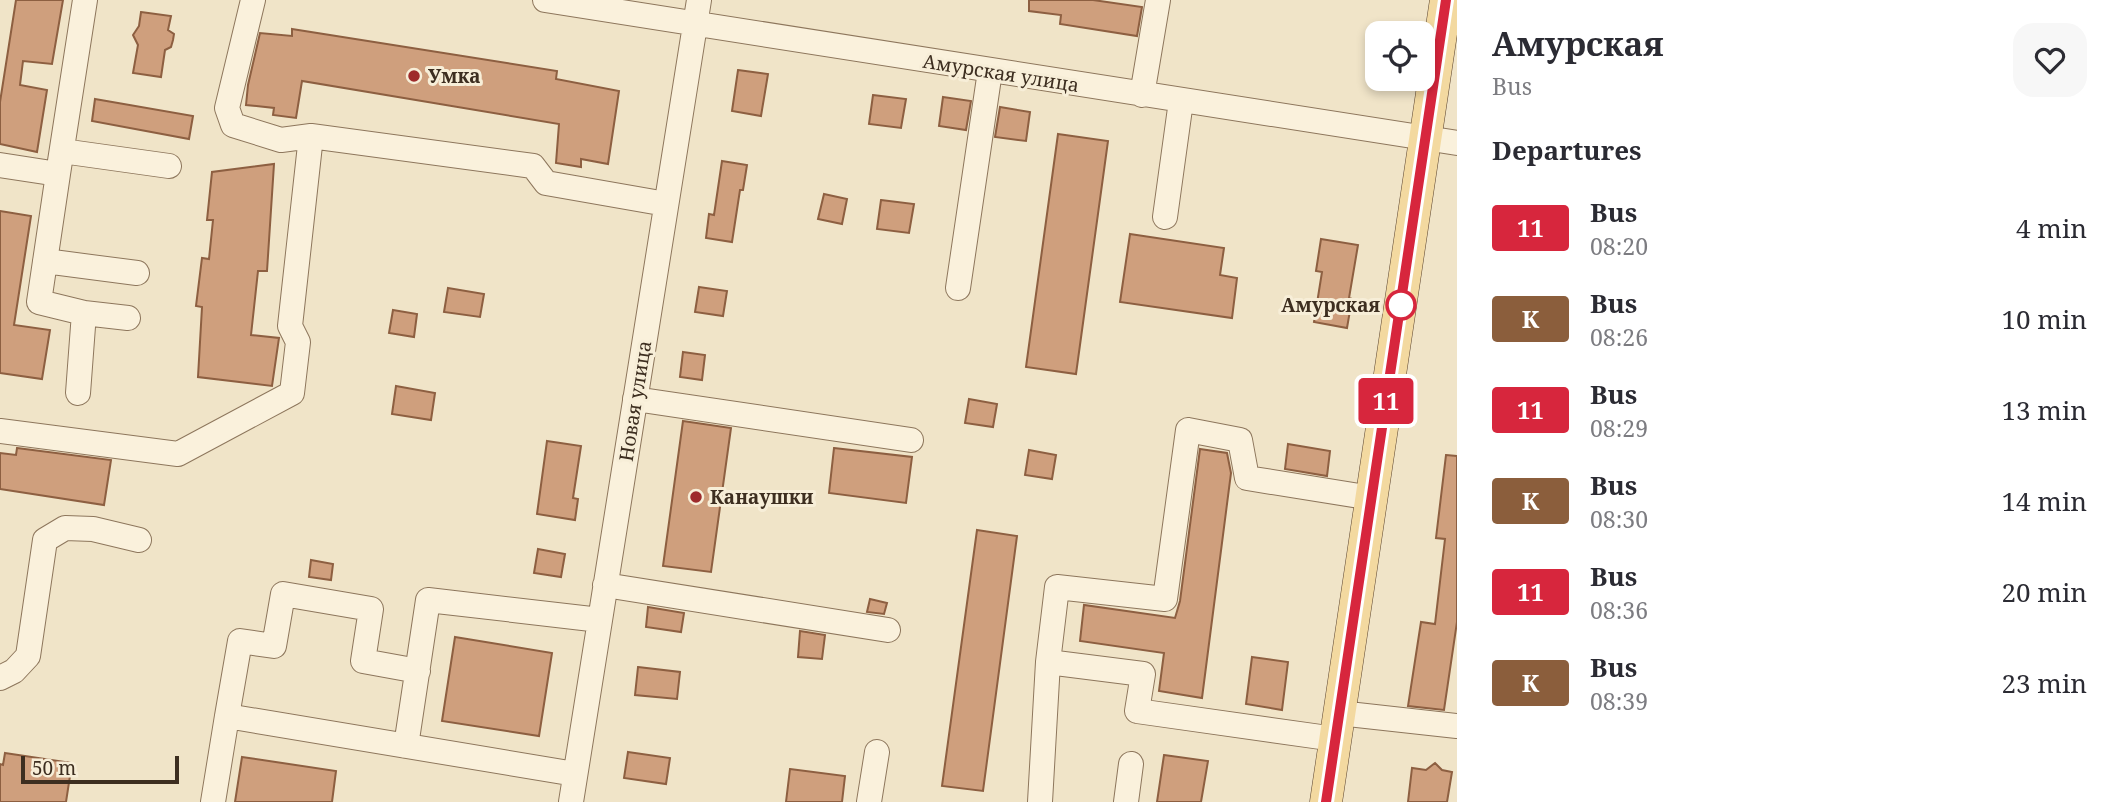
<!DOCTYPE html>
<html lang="en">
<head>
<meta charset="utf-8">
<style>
  body { margin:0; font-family:"Noto Serif",serif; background:#f7f7f7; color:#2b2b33; height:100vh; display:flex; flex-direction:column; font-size:26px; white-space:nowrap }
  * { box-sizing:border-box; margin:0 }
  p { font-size:23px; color:#7c7c81 }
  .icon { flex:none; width:38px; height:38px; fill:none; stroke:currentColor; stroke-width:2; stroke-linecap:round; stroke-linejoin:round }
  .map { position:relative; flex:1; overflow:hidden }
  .panel { display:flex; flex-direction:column; background:#fff; width:665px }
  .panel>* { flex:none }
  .badge { padding:0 14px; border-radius:5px; font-size:24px; line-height:46px }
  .fabs { position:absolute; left:1365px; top:21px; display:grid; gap:14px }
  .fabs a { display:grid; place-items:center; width:70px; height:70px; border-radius:14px; background:#fff; box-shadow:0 4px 10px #0003; font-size:35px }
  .scale { position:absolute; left:21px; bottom:18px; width:158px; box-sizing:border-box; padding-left:7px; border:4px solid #3d2e20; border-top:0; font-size:19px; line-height:24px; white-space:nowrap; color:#3d2e20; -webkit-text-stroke:5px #f7eed8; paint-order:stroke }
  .map>.badge { position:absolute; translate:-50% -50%; box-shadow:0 0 0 4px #fff }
  h2 { padding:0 35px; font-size:26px; line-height:63px }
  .round { display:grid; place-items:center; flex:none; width:74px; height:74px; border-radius:21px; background:#f7f7f7 }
  .headline { display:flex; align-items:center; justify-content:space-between; height:119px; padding:0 35px }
  h1 { font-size:33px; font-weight:700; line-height:52px }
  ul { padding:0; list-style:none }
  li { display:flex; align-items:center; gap:21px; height:91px; padding:0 35px }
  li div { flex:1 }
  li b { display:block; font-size:26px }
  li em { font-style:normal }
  li .badge { min-width:77px; font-weight:700; text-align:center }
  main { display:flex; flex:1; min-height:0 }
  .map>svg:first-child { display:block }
  .building { fill:#cf9f7d; stroke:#8d5f41; stroke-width:2 }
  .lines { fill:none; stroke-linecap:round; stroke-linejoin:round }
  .minor-casing { stroke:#8d765c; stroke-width:26 }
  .major-casing { stroke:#5b4430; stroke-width:33 }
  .minor { stroke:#faf1dc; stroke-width:24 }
  .major { stroke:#f3d9a0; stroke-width:32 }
  .line-casing { stroke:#fff; stroke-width:16 }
  .line { stroke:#d7263d; stroke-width:10 }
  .poi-dot { fill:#9e2a2b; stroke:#f7eed8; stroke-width:2.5 }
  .stop-dot { fill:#fff; stroke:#d7263d; stroke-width:3.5 }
  .labels { text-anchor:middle; stroke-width:6; stroke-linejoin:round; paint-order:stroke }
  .street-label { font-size:19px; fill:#3d2e20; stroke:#f7eed8 }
  .poi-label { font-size:19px; font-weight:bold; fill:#3d2e20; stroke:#f7eed8; text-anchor:start }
  .stop-label { font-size:19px; font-weight:bold; fill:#3d2e20; stroke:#f7eed8; text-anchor:end }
</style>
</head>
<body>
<main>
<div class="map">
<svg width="1457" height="802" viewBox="0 0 1457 802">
  <rect width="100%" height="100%" fill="#f0e4c8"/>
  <!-- building -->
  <path class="building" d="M 16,0 L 63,0 L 52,64 L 23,61 L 20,85 L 47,90 L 37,152 L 0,144 L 0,102 Z
    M 1029,0 L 1093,0 L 1142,7 L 1137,36 L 1060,24 L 1061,15 L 1029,11 Z
    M 141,12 L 171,16 L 168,30 L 174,34 L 173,40 L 171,47 L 165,50 L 161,77 L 133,73 L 138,45 L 133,35 L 139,26 Z
    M 292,29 L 557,71 L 556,79 L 619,91 L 608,164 L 581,159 L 581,167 L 556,163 L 559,124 L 302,81 L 296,118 L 273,115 L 274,108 L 246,105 L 248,85 L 260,33 L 292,36 Z
    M 738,70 L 768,74 L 761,116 L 732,111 Z
    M 873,95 L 906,99 L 901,128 L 869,124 Z
    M 943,97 L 971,101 L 966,130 L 939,126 Z
    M 95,99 L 193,116 L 189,139 L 92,121 Z
    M 1000,107 L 1030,112 L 1026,141 L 995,137 Z
    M 1058,134 L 1108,141 L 1076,374 L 1026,367 Z
    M 722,161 L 747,165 L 743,190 L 740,190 L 732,242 L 706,238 L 709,214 L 714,215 Z
    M 274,164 L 267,271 L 258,271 L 251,335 L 279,338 L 272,386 L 198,377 L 202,307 L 196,306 L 202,258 L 209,259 L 213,220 L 207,220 L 212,172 Z
    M 824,194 L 847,199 L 842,224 L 818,219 Z
    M 881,200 L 914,204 L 909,233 L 877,229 Z
    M 0,211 L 31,216 L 14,325 L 50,330 L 42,379 L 0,373 Z
    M 1130,234 L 1224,248 L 1220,275 L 1237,278 L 1232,318 L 1120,302 Z
    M 1321,239 L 1358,245 L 1349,298 L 1352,299 L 1347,328 L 1314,322 L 1322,272 L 1316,271 Z
    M 699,287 L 727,291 L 723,316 L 695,312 Z
    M 448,288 L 484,294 L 480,317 L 444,312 Z
    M 393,310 L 417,314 L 414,337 L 389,333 Z
    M 683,352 L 705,355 L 702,380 L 680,377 Z
    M 396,386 L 435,393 L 431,420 L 392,414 Z
    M 969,399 L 997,404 L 993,427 L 965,423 Z
    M 683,421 L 731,428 L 711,572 L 663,566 Z
    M 547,441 L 581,446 L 573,498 L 578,499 L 575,520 L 537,514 Z
    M 1288,444 L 1330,451 L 1327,476 L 1285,469 Z
    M 17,448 L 111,460 L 104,505 L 0,489 L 0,453 L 16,455 Z
    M 834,448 L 912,457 L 906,503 L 829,493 Z
    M 1200,449 L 1227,453 L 1231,473 L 1202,698 L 1159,691 L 1164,653 L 1080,641 L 1084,605 L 1175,618 L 1180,601 Z
    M 1029,450 L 1056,455 L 1052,479 L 1025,475 Z
    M 1446,455 L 1457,456 L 1457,622 L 1444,710 L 1408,706 L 1421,622 L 1435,624 L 1445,539 L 1436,538 Z
    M 977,530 L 1017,536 L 983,791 L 942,786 Z
    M 538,549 L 565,554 L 561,577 L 534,573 Z
    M 311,560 L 333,564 L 331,580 L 309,577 Z
    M 870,599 L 887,603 L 884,614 L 867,612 Z
    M 648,607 L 684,613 L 681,632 L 646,627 Z
    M 800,631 L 825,635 L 822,659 L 798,657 Z
    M 455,637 L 552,653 L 539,736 L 442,721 Z
    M 1252,657 L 1288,662 L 1282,710 L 1246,704 Z
    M 638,667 L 680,672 L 677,699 L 635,695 Z
    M 628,752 L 670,758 L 666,784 L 624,778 Z
    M 5,753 L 72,763 L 66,802 L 0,802 L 0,764 L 3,765 Z
    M 1164,755 L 1208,761 L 1201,802 L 1157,802 Z
    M 242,757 L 336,771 L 332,802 L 235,802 Z
    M 1435,763 L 1442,770 L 1452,772 L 1447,802 L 1408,802 L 1412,768 L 1426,770 Z
    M 790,769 L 845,776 L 842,802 L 786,802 Z"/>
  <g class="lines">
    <defs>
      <path id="minor" d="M 253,0 L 227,108 L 233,125 L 281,140 L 311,136 L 533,166 L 546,183 L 666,204
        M 545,0 L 1457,143
        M 1142,95 L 1158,0
        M 62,151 L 169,166
        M 0,165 L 58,174 L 85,0
        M 58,174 L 39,302 L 84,313 L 78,393
        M 1165,217 L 1181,101
        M 45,261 L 137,273
        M 958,288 L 990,71
        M 84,313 L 128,318
        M 635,399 L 911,440
        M 0,431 L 178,454 L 292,393 L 298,342 L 290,326 L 311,136
        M 605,585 L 888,630
        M 1048,662 L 1143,674 L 1137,711 L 1335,739
        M 0,678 L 14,671 L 28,656 L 45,540 L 65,528 L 93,529 L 139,540
        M 1339,713 L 1457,726
        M 227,716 L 240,641 L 274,646 L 283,594 L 371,609 L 363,661 L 418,671
        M 406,746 L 428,600 L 600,620
        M 213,802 L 227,716 L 575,774
        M 571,802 L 699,0
        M 869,802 L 877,752
        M 1040,802 L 1048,662 L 1057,587 L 1165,599 L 1188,430 L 1240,440 L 1247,478 L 1372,498
        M 1126,802 L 1131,764"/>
      <path id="major" d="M 1326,802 L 1446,0"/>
    </defs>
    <!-- minor casing -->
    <use href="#minor" class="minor-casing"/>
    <!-- major casing -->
    <use href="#major" class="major-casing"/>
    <!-- minor -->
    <use href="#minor" class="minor"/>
    <!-- major -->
    <use href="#major" class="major"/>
  </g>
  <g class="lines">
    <defs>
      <path id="line" d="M 1326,802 L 1446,0"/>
    </defs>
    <!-- line casing -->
    <use href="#line" class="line-casing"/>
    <!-- line -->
    <use href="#line" class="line"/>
  </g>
  <!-- markers -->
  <g class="poi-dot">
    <circle cx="414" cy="76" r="7"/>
    <circle cx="696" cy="497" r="7"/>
  </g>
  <circle class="stop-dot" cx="1401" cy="305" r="14"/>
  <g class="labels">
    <!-- street labels -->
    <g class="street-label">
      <text transform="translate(1001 73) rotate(9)" y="7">Амурская улица</text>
      <text transform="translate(635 401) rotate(-81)" y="7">Новая улица</text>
    </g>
    <!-- poi labels -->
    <g class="poi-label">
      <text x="428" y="83">Умка</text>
      <text x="710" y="504">Канаушки</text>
    </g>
    <!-- stop labels -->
    <g class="stop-label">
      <text x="1380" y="312">Амурская</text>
    </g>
  </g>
</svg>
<div class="fabs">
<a><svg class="icon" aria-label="locate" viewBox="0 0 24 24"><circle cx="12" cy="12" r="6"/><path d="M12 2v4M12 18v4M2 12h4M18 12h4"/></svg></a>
</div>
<div class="scale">50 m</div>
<b class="badge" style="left:1386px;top:401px;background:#d7263d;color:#fff">11</b>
</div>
<section class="panel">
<div class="headline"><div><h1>Амурская</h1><p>Bus</p></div><a class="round"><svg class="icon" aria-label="heart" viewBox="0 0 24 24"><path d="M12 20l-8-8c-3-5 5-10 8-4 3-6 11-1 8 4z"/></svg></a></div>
<h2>Departures</h2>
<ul>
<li><span class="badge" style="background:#d7263d;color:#fff">11</span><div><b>Bus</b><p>08:20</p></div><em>4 min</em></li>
<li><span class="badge" style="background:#8b5e3c;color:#fff">К</span><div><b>Bus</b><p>08:26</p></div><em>10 min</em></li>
<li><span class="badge" style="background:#d7263d;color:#fff">11</span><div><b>Bus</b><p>08:29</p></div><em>13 min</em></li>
<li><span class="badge" style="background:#8b5e3c;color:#fff">К</span><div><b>Bus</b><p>08:30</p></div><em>14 min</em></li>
<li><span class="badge" style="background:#d7263d;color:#fff">11</span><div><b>Bus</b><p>08:36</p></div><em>20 min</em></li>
<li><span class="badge" style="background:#8b5e3c;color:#fff">К</span><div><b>Bus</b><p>08:39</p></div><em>23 min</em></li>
</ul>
</section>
</main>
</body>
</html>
